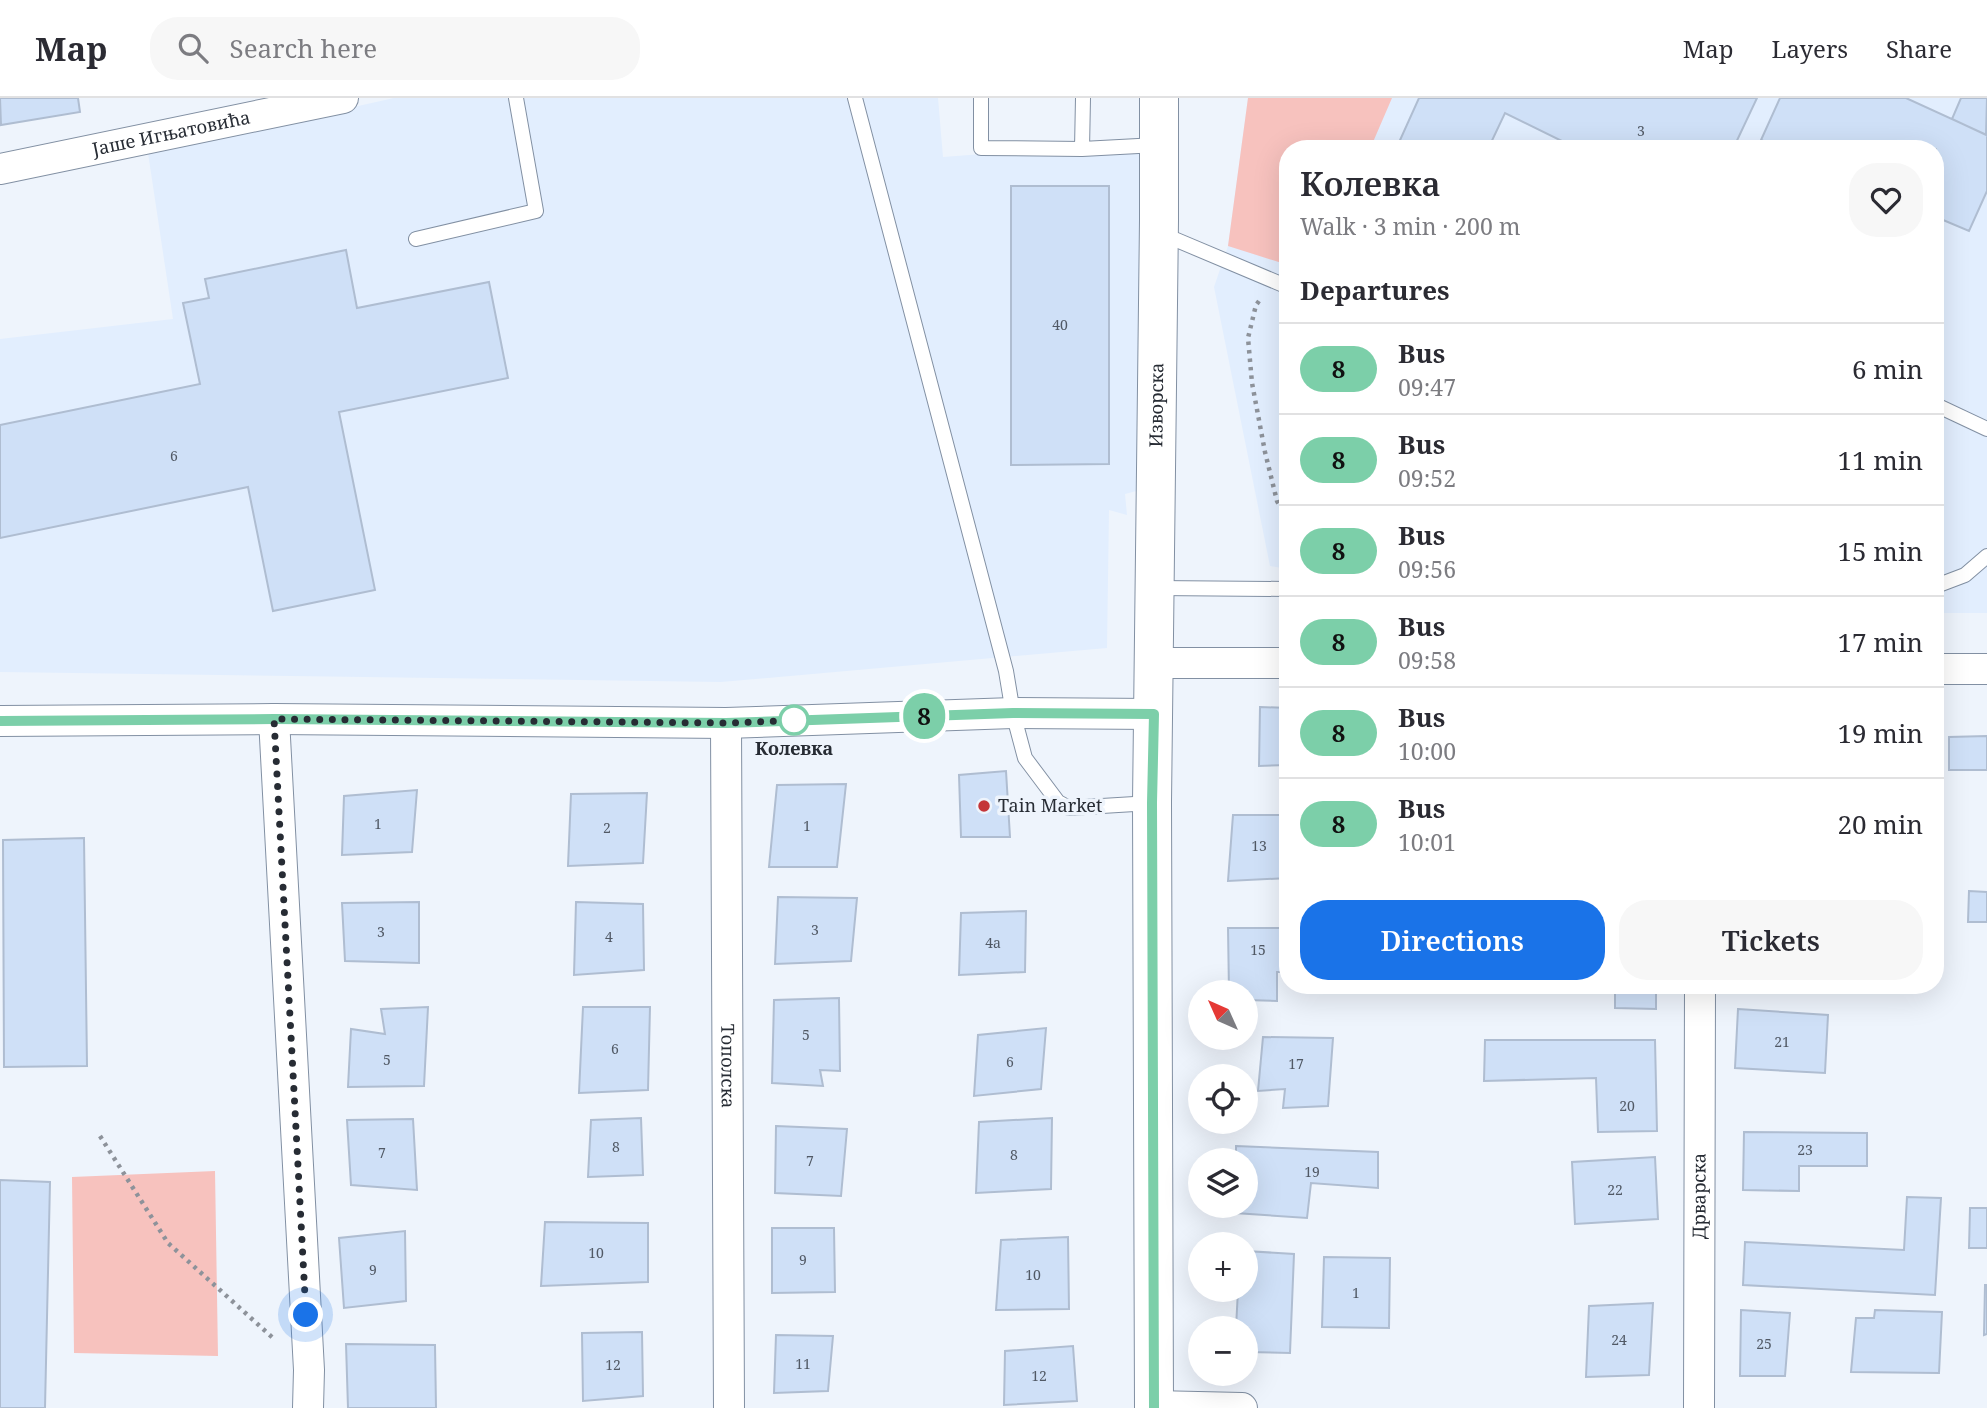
<!DOCTYPE html>
<html lang="en">
<head>
<meta charset="utf-8">
<style>
  body { margin:0; font-family:"Noto Serif",serif; background:#f7f7f7; color:#2b2b33; height:100vh; display:flex; flex-direction:column; font-size:26px; white-space:nowrap }
  * { box-sizing:border-box; margin:0 }
  p { font-size:23px; color:#7c7c81 }
  .icon { flex:none; width:38px; height:38px; fill:none; stroke:currentColor; stroke-width:2; stroke-linecap:round; stroke-linejoin:round }
  .map { position:relative; flex:1; overflow:hidden }
  .sheet { position:absolute; left:1279px; top:42px; width:665px; height:854px; display:flex; flex-direction:column; background:#fff; border-radius:28px; box-shadow:0 7px 28px #0002 }
  .sheet>* { flex:none }
  .badge { padding:0 14px; border-radius:23px; font-size:24px; line-height:46px }
  .needle { width:46px; rotate:315deg }
  .controls { position:absolute; left:1188px; top:882px; display:grid; gap:14px }
  .controls a { display:grid; place-items:center; width:70px; height:70px; border-radius:50%; background:#fff; box-shadow:0 7px 28px #0002; font-size:35px }
  .you { position:absolute; width:35px; height:35px; margin:-18px; border:5px solid #fff; border-radius:50%; background:#1a73e8; box-shadow:0 0 0 10px #1a73e833 }
  .map>.badge { position:absolute; translate:-50% -50%; box-shadow:0 0 0 4px #fff }
  h2 { padding:0 21px; font-size:26px; line-height:63px }
  .round { display:grid; place-items:center; flex:none; width:74px; height:74px; border-radius:28px; background:#f7f7f7 }
  .summary { display:flex; align-items:center; justify-content:space-between; height:119px; padding:0 21px }
  h1 { font-size:33px; font-weight:600; line-height:52px }
  .primary-button { display:flex; gap:14px; margin-top:auto; padding:14px 21px }
  .primary-button a { flex:1; height:80px; border-radius:28px; background:#1a73e8; color:#fff; font-size:28px; font-weight:600; line-height:80px; text-align:center }
  .primary-button a+a { background:#f7f7f7; color:#2b2b33 }
  ul { padding:0; list-style:none }
  li { display:flex; align-items:center; gap:21px; height:91px; padding:0 21px; border-top:2px solid #e1e1e2 }
  li div { flex:1 }
  li b { display:block; font-size:26px }
  li em { font-style:normal }
  li .badge { min-width:77px; font-weight:700; text-align:center }
  header { display:flex; align-items:center; gap:42px; box-sizing:border-box; height:98px; padding:0 35px; background:#fff; border-bottom:2px solid #e1e1e2 }
  header strong { font-size:33px }
  nav { display:flex; gap:38px; margin-inline-start:auto; font-size:24px }
  .search { width:490px; height:63px; background:#f7f7f7; display:flex; align-items:center; gap:18px; box-sizing:border-box; padding:0 24px; border-radius:28px; color:#7c7c81; font-size:26px }
  .map>svg:first-child { display:block }
  .built { fill:#e2eefe }
  .green { fill:#f7c2be }
  .building { fill:#cfe0f7; stroke:#afbdd1; stroke-width:2 }
  .lines { fill:none; stroke-linecap:round; stroke-linejoin:round }
  .lane-casing { stroke:#8290a3; stroke-width:16 }
  .street-casing { stroke:#8290a3; stroke-width:32 }
  .secondary-casing { stroke:#8290a3; stroke-width:40 }
  .path { stroke:#8d929a; stroke-width:4.5; stroke-dasharray:3.5 5; stroke-linecap:butt }
  .lane { stroke:#fff; stroke-width:14 }
  .street { stroke:#fff; stroke-width:30 }
  .secondary { stroke:#fff; stroke-width:38 }
  .line-casing { stroke:#fff; stroke-width:16 }
  .line { stroke:#7ccfa9; stroke-width:10 }
  .walk { stroke:#272c34; stroke-width:7; stroke-dasharray:0 12.6 }
  .stop-dot { fill:#fff; stroke:#7ccfa9; stroke-width:3.5 }
  .poi-dot { fill:#c43539; stroke:#eef4fc; stroke-width:2.5 }
  .labels { text-anchor:middle; stroke-width:7; stroke-linejoin:round; paint-order:stroke }
  .number-label { font-size:14px; fill:#515965 }
  .street-label { font-size:18px; fill:#272c34; stroke:#eef4fc }
  .stop-label { font-size:18px; font-weight:bold; fill:#272c34; stroke:#eef4fc }
  .poi-label { font-size:18px; fill:#272c34; stroke:#eef4fc; text-anchor:start }
</style>
</head>
<body>
<header>
<strong>Map</strong>
<div class="search"><svg class="icon" aria-label="search" viewBox="0 0 24 24"><circle cx="10" cy="10" r="6"/><path d="M15 15l6 6"/></svg>Search here</div>
<nav><a>Map</a><a>Layers</a><a>Share</a></nav>
</header>
<div class="map">
<svg width="1987" height="1310" viewBox="0 0 1987 1310">
  <rect width="100%" height="100%" fill="#eef4fc"/>
  <!-- built -->
  <path class="built" d="M 394,0 L 938,0 L 943,59 L 1141,44 L 1144,391 L 1125,396 L 1127,417 L 1109,412 L 1107,550 L 721,584 L 0,574 L 0,241 L 173,221 L 148,55 Z
    M 1248,0 L 1987,0 L 1987,515 L 1936,515 L 1936,51 L 1288,51 L 1288,471 L 1270,468 L 1214,189 L 1228,148 Z"/>
  <!-- green -->
  <path class="green" d="M 1248,0 L 1392,0 L 1370,51 L 1288,51 L 1288,167 L 1228,148 Z
    M 215,1073 L 218,1258 L 74,1255 L 72,1079 Z"/>
  <!-- building -->
  <path class="building" d="M 0,0 L 78,0 L 80,14 L 1,27 Z
    M 1419,0 L 1757,0 L 1733,51 L 1578,51 L 1505,15 L 1488,51 L 1396,51 Z
    M 1780,0 L 1906,0 L 1987,37 L 1987,93 L 1969,133 L 1936,119 L 1936,51 L 1781,51 L 1761,42 Z
    M 1961,0 L 1987,0 L 1986,37 L 1952,21 Z
    M 1011,88 L 1109,88 L 1109,366 L 1011,367 Z
    M 346,152 L 357,210 L 489,184 L 508,280 L 339,314 L 375,492 L 273,513 L 248,389 L 0,440 L 0,327 L 200,286 L 183,205 L 209,200 L 205,181 Z
    M 1260,609 L 1288,610 L 1288,667 L 1259,668 Z
    M 1987,638 L 1987,672 L 1949,672 L 1949,639 Z
    M 1006,673 L 1010,739 L 961,739 L 959,677 Z
    M 846,686 L 837,769 L 769,769 L 777,687 Z
    M 417,692 L 412,754 L 342,757 L 344,698 Z
    M 647,695 L 643,765 L 568,768 L 571,696 Z
    M 1233,717 L 1288,717 L 1288,780 L 1228,783 Z
    M 84,740 L 87,968 L 4,969 L 3,742 Z
    M 1969,793 L 1987,794 L 1987,824 L 1968,824 Z
    M 778,799 L 857,800 L 851,863 L 775,866 Z
    M 419,804 L 419,865 L 345,863 L 342,805 Z
    M 576,804 L 643,806 L 644,872 L 574,877 Z
    M 1026,813 L 1025,874 L 959,877 L 961,815 Z
    M 1228,830 L 1288,830 L 1288,874 L 1277,874 L 1277,903 L 1246,902 L 1246,894 L 1229,894 Z
    M 1615,887 L 1656,887 L 1656,911 L 1615,910 Z
    M 1741,887 L 1843,887 L 1843,895 L 1741,889 Z
    M 839,900 L 840,973 L 820,972 L 823,988 L 772,985 L 774,902 Z
    M 428,909 L 424,988 L 348,989 L 351,931 L 385,936 L 381,911 Z
    M 583,909 L 650,909 L 648,992 L 579,995 Z
    M 1738,911 L 1828,917 L 1825,975 L 1735,970 Z
    M 1046,930 L 1041,991 L 974,998 L 978,937 Z
    M 1263,939 L 1333,940 L 1328,1008 L 1283,1010 L 1285,991 L 1258,993 Z
    M 1485,942 L 1655,942 L 1657,1033 L 1598,1034 L 1596,980 L 1484,983 Z
    M 641,1020 L 643,1077 L 588,1079 L 591,1022 Z
    M 1052,1020 L 1051,1091 L 976,1095 L 979,1024 Z
    M 413,1021 L 417,1092 L 351,1087 L 347,1022 Z
    M 776,1028 L 847,1031 L 841,1098 L 775,1095 Z
    M 1744,1034 L 1867,1035 L 1867,1068 L 1799,1068 L 1799,1093 L 1743,1092 Z
    M 1236,1048 L 1378,1054 L 1378,1090 L 1311,1085 L 1307,1120 L 1235,1115 L 1235,1108 L 1246,1108 L 1246,1062 L 1236,1062 Z
    M 1655,1059 L 1658,1121 L 1575,1126 L 1572,1064 Z
    M 0,1082 L 50,1084 L 45,1310 L 0,1310 Z
    M 1907,1099 L 1941,1100 L 1935,1197 L 1743,1187 L 1745,1144 L 1904,1152 Z
    M 1970,1110 L 1987,1110 L 1987,1150 L 1969,1150 Z
    M 545,1124 L 648,1125 L 648,1184 L 541,1188 Z
    M 772,1130 L 834,1130 L 835,1194 L 772,1195 Z
    M 405,1133 L 406,1203 L 344,1210 L 339,1140 Z
    M 1068,1139 L 1069,1211 L 996,1212 L 1001,1142 Z
    M 1246,1153 L 1294,1156 L 1290,1255 L 1246,1254 L 1246,1230 L 1236,1230 L 1238,1192 L 1246,1192 Z
    M 1324,1159 L 1390,1160 L 1389,1230 L 1322,1229 Z
    M 1985,1187 L 1987,1187 L 1987,1236 L 1984,1237 Z
    M 1653,1205 L 1649,1277 L 1586,1279 L 1589,1208 Z
    M 1741,1212 L 1790,1215 L 1785,1278 L 1740,1278 Z
    M 1875,1212 L 1942,1214 L 1939,1275 L 1851,1274 L 1856,1220 L 1874,1220 Z
    M 642,1234 L 643,1298 L 583,1303 L 582,1235 Z
    M 776,1237 L 833,1238 L 828,1293 L 774,1295 Z
    M 346,1246 L 435,1247 L 436,1310 L 348,1310 Z
    M 1073,1248 L 1077,1303 L 1004,1307 L 1005,1253 Z"/>
  <g class="lines">
    <defs>
      <path id="lane" d="M 855,0 L 1006,573 L 1013,615 L 1025,660 L 1058,704 L 1069,710 L 1151,705
        M 981,0 L 981,50 L 1082,51 L 1157,47
        M 1082,51 L 1083,0
        M 1160,135 L 1288,189
        M 416,141 L 536,113 L 516,0
        M 1936,307 L 1987,331
        M 1936,488 L 1965,477 L 1987,458
        M 1156,490 L 1288,491"/>
      <g id="street">
        <path id="s1" d="M 0,71 L 343,0"/>
        <path d="M 1154,565 L 1288,565"/>
        <path d="M 1936,571 L 1987,571"/>
        <path d="M 274,621 L 309,1272 L 308,1310"/>
        <path d="M 0,623 L 274,621 L 726,625 L 1013,615 L 1154,616"/>
        <path id="s2" d="M 726,625 L 729,1310"/>
        <path d="M 1154,1308 L 1242,1310"/>
        <path id="s3" d="M 1699,1310 L 1700,887"/>
      </g>
      <g id="secondary">
        <path id="s4" d="M 1154,1310 L 1152,704 L 1159,122 L 1159,0"/>
      </g>
    </defs>
    <!-- lane casing -->
    <use href="#lane" class="lane-casing"/>
    <!-- street casing -->
    <use href="#street" class="street-casing"/>
    <!-- secondary casing -->
    <use href="#secondary" class="secondary-casing"/>
    <!-- path -->
    <path class="path" d="M 1259,203 L 1256,207 L 1248,240 L 1252,285 L 1265,354 L 1277,403 L 1288,422
      M 100,1038 L 168,1145 L 273,1240"/>
    <!-- lane -->
    <use href="#lane" class="lane"/>
    <!-- street -->
    <use href="#street" class="street"/>
    <!-- secondary -->
    <use href="#secondary" class="secondary"/>
  </g>
  <g class="lines">
    <defs>
      <path id="line" d="M 0,623 L 274,621 L 726,625 L 1013,615 L 1154,616 L 1152,705 L 1154,1310"/>
    </defs>
    <!-- line casing -->
    <use href="#line" class="line-casing"/>
    <!-- line -->
    <use href="#line" class="line"/>
    <!-- walk -->
    <path class="walk" d="M 306,1217 L 274,621 L 726,625 L 804,622 L 794,622"/>
  </g>
  <!-- markers -->
  <circle class="stop-dot" cx="794" cy="622" r="14"/>
  <circle class="poi-dot" cx="984" cy="708" r="7"/>
  <g class="labels">
    <!-- number labels -->
    <g class="number-label">
      <text x="1641" y="38">3</text>
      <text x="1060" y="232">40</text>
      <text x="174" y="363">6</text>
      <text x="378" y="731">1</text>
      <text x="807" y="733">1</text>
      <text x="607" y="735">2</text>
      <text x="1259" y="753">13</text>
      <text x="815" y="837">3</text>
      <text x="381" y="839">3</text>
      <text x="609" y="844">4</text>
      <text x="993" y="850">4a</text>
      <text x="1258" y="857">15</text>
      <text x="806" y="942">5</text>
      <text x="1782" y="949">21</text>
      <text x="615" y="956">6</text>
      <text x="387" y="967">5</text>
      <text x="1010" y="969">6</text>
      <text x="1296" y="971">17</text>
      <text x="1627" y="1013">20</text>
      <text x="616" y="1054">8</text>
      <text x="1805" y="1057">23</text>
      <text x="382" y="1060">7</text>
      <text x="1014" y="1062">8</text>
      <text x="810" y="1068">7</text>
      <text x="1312" y="1079">19</text>
      <text x="1615" y="1097">22</text>
      <text x="596" y="1160">10</text>
      <text x="803" y="1167">9</text>
      <text x="373" y="1177">9</text>
      <text x="1033" y="1182">10</text>
      <text x="1356" y="1200">1</text>
      <text x="1619" y="1247">24</text>
      <text x="1764" y="1251">25</text>
      <text x="803" y="1271">11</text>
      <text x="613" y="1272">12</text>
      <text x="1039" y="1283">12</text>
    </g>
    <!-- street labels -->
    <g class="street-label">
      <text dy="6" stroke="none"><textPath href="#s1" startOffset="175">Јаше Игњатовића</textPath></text>
      <text dy="6" stroke="none"><textPath href="#s4" startOffset="1003">Изворска</textPath></text>
      <text dy="6" stroke="none"><textPath href="#s2" startOffset="343">Тополска</textPath></text>
      <text dy="6" stroke="none"><textPath href="#s3" startOffset="212">Дрварска</textPath></text>
    </g>
    <!-- stop labels -->
    <g class="stop-label">
      <text x="794" y="657">Колевка</text>
    </g>
    <!-- poi labels -->
    <g class="poi-label">
      <text x="998" y="714">Tain Market</text>
    </g>
  </g>
</svg>
<div class="controls">
<a><svg class="needle" viewBox="-14 -14 28 28"><path d="M0-13l5 13h-10z" fill="#e53935"/><path d="M0 13l5-13h-10z" fill="#7c7c81"/></svg></a>
<a><svg class="icon" aria-label="locate" viewBox="0 0 24 24"><circle cx="12" cy="12" r="6"/><path d="M12 2v4M12 18v4M2 12h4M18 12h4"/></svg></a>
<a><svg class="icon" aria-label="layers" viewBox="0 0 24 24"><path d="M12 4l9 5-9 5-9-5zM3 14l9 5 9-5"/></svg></a>
<a>+</a>
<a>−</a>
</div>
<div class="you" style="left:306px;top:1217px"></div>
<b class="badge" style="left:924px;top:618px;background:#7ccfa9;color:#111">8</b>
<section class="sheet">
<div class="summary"><div><h1>Колевка</h1><p>Walk · 3 min · 200 m</p></div><a class="round"><svg class="icon" aria-label="heart" viewBox="0 0 24 24"><path d="M12 20l-8-8c-3-5 5-10 8-4 3-6 11-1 8 4z"/></svg></a></div>
<h2>Departures</h2>
<ul>
<li><span class="badge" style="background:#7ccfa9;color:#111">8</span><div><b>Bus</b><p>09:47</p></div><em>6 min</em></li>
<li><span class="badge" style="background:#7ccfa9;color:#111">8</span><div><b>Bus</b><p>09:52</p></div><em>11 min</em></li>
<li><span class="badge" style="background:#7ccfa9;color:#111">8</span><div><b>Bus</b><p>09:56</p></div><em>15 min</em></li>
<li><span class="badge" style="background:#7ccfa9;color:#111">8</span><div><b>Bus</b><p>09:58</p></div><em>17 min</em></li>
<li><span class="badge" style="background:#7ccfa9;color:#111">8</span><div><b>Bus</b><p>10:00</p></div><em>19 min</em></li>
<li><span class="badge" style="background:#7ccfa9;color:#111">8</span><div><b>Bus</b><p>10:01</p></div><em>20 min</em></li>
</ul>
<div class="primary-button"><a>Directions</a><a>Tickets</a></div>
</section>
</div>
</body>
</html>
